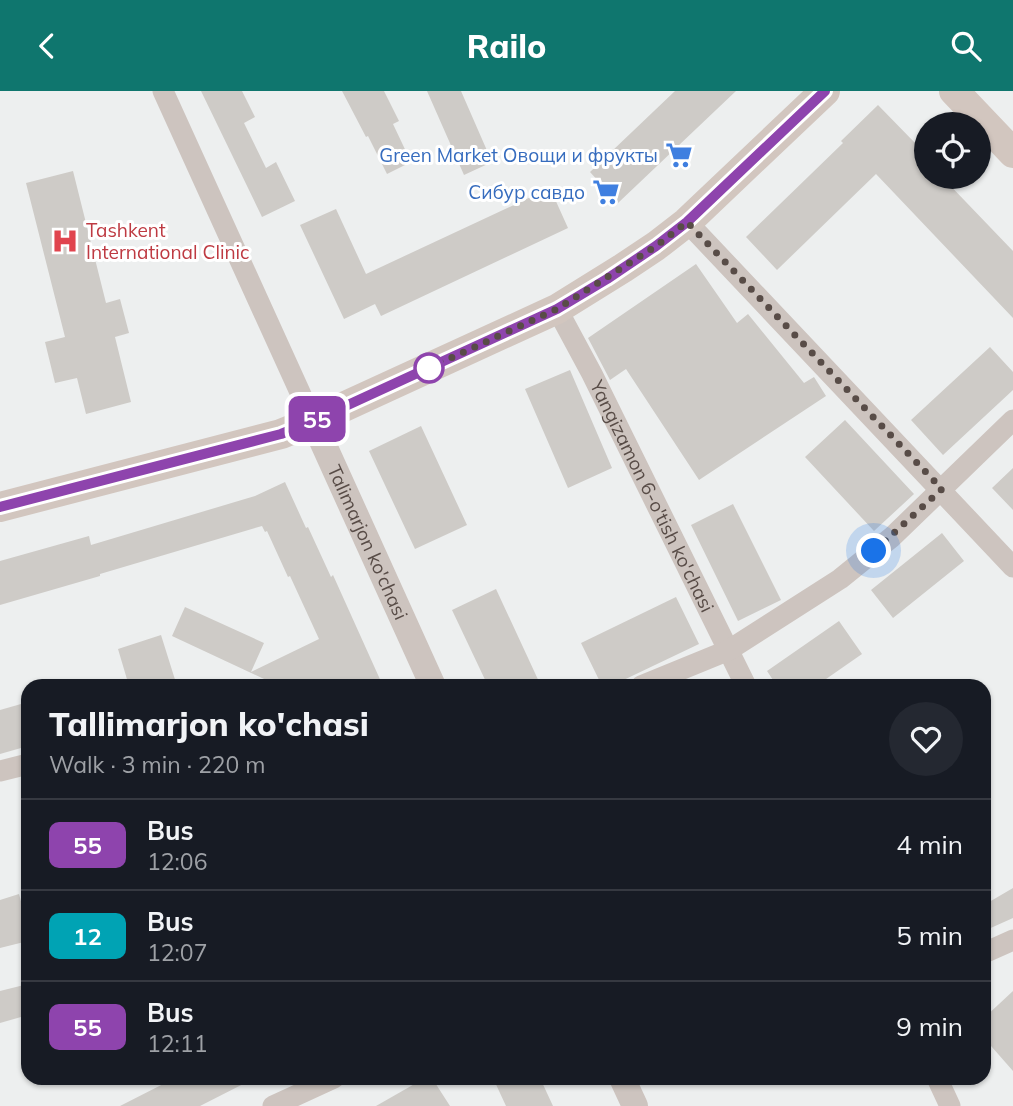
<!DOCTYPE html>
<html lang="en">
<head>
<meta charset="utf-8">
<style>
  body { margin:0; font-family:Mulish,sans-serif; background:#242831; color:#f1f3f6; height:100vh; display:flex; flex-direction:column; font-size:26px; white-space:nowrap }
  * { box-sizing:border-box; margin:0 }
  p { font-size:23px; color:#9ea1a6 }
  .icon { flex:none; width:38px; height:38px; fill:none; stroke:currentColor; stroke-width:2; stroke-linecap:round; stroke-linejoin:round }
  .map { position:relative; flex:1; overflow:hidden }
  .sheet { position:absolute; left:21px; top:588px; width:970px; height:406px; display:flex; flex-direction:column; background:#171b24; border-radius:21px; box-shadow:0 2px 5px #0004 }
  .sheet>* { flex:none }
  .badge { padding:0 14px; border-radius:10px; font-size:24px; line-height:46px }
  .controls { position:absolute; left:914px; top:21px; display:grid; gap:14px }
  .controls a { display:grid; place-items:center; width:77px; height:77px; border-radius:50%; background:#171b24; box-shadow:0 2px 5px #0004; font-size:35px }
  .you { position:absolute; width:35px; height:35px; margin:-18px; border:5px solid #fff; border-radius:50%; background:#1a73e8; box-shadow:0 0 0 10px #1a73e833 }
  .map>.badge { position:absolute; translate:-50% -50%; box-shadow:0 0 0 4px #fff }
  .round { display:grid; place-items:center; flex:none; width:74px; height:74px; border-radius:37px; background:#242831 }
  .head { display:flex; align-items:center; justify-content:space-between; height:119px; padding:0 28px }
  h1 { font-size:33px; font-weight:800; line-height:52px }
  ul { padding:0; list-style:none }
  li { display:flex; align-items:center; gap:21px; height:91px; padding:0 28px; border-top:2px solid #363941 }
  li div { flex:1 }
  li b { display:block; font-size:26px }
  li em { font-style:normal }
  li .badge { min-width:77px; font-weight:700; text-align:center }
  header { display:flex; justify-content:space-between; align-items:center; height:91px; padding:0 28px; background:#0f766e; color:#fff; font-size:32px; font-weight:800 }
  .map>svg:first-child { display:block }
  .building { fill:#cecbc7 }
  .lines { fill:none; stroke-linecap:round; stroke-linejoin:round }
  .minor { stroke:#cdc4bf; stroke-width:21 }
  .tertiary { stroke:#cdc4bf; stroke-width:26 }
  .secondary { stroke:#d2c6bf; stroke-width:30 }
  .line-casing { stroke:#fff; stroke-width:16 }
  .line { stroke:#8e44ad; stroke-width:10 }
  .walk { stroke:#584c47; stroke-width:7; stroke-dasharray:0 12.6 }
  .stop-dot { fill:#fff; stroke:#8e44ad; stroke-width:3.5 }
  .labels { text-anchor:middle; stroke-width:6; stroke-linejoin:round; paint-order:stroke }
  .shop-label { font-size:19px; fill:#366cbe; stroke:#fff; text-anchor:end }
  .health-label { font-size:19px; fill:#be3a42; stroke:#fff; text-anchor:start }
  .street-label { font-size:19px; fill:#584c47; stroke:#fff }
</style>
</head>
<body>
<header><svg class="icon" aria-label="back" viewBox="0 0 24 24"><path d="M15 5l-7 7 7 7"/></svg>Railo<svg class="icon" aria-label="search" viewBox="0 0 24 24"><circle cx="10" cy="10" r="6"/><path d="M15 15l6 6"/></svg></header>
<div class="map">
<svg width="1013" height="1015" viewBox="0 0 1013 1015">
  <rect width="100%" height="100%" fill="#edefef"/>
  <!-- building -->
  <path class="building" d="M 201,0 L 242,0 L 255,26 L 244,32 L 266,77 L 276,71 L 295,110 L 262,126 Z
    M 342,0 L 384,0 L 399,30 L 393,33 L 411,71 L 387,83 L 368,45 L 366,46 Z
    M 427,0 L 461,0 L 492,71 L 464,84 Z
    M 675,0 L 736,0 L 618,112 L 590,81 Z
    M 878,14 L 916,53 L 916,58 L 926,68 L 926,86 L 942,86 L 1013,160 L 1013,227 L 876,83 L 777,179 L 746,146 L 843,52 L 841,50 Z
    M 73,80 L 106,212 L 120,208 L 129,242 L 115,246 L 131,311 L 86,323 L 77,287 L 55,292 L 45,251 L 65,246 L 26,92 Z
    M 550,97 L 568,137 L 381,225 L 375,213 L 344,228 L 300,134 L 336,118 L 366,183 Z
    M 696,173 L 737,232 L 748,223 L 804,292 L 814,286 L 826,305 L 699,389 L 626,278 L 610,289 L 588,247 Z
    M 990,256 L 1013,281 L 1013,299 L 943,364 L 911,329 Z
    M 570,279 L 612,377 L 568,397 L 525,298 Z
    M 845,329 L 914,403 L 874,440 L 805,366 Z
    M 421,335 L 467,434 L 415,458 L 369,360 Z
    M 1013,377 L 1013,419 L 992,397 Z
    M 285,391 L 306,437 L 308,436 L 331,486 L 333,484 L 383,595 L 279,595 L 172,545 L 185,516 L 264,552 L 251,581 L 319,548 L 290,485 L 288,486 L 267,440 L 265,441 L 262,435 L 100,483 L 100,485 L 0,514 L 0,470 L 89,445 L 91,454 L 255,405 Z
    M 733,413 L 781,509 L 738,530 L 691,434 Z
    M 942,442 L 964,470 L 893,527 L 871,499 Z
    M 496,498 L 541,595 L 488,595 L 452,519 Z
    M 676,506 L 699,553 L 611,595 L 602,595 L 581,552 Z
    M 839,530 L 862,563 L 816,595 L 777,595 L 767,580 Z
    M 161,544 L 177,595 L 129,595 L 118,558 Z
    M 28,611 L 28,655 L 0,663 L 0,619 Z
    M 1013,797 L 1013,827 L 984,840 L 984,814 Z
    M 19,803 L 28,836 L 28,850 L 0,857 L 0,809 Z
    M 28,893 L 28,924 L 0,932 L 0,900 Z
    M 1013,900 L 1013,980 L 984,947 L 984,927 Z
    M 175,987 L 255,987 L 200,1015 L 120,1015 Z
    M 425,987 L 432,987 L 450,1015 L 376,1015 Z
    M 493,987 L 540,987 L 553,1015 L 506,1015 Z"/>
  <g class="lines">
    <!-- minor -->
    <g class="minor">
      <path d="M 163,0 L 313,330"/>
      <path d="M 687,131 L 1013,476"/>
      <path id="s1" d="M 557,218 L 592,283 L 746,595"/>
      <path d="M 641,595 L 729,559 L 840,488 L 892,446 L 1013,329"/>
      <path d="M 0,680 L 28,673"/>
      <path d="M 984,862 L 1013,849"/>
      <path d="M 937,987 L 950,1015"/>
      <path d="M 273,1015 L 334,987"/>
    </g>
    <!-- tertiary -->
    <g class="tertiary">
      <path id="s2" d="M 313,330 L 433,595"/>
      <path d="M 622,987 L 635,1015"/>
    </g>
    <!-- secondary -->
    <path class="secondary" d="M 954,0 L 1013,62
      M 0,416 L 281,343 L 313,330 L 557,218 L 623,177 L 656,155 L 687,131 L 825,0"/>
  </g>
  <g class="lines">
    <defs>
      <path id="line" d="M 0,416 L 281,343 L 313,330 L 557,218 L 607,188 L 656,155 L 687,131 L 825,0"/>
    </defs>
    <!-- line casing -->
    <use href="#line" class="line-casing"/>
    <!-- line -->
    <use href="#line" class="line"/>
    <!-- walk -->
    <path class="walk" d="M 429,277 L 557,218 L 656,155 L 687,131 L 942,398 L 874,460"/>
  </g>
  <!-- icons -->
  <defs>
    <symbol id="supermarket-bare" viewBox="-9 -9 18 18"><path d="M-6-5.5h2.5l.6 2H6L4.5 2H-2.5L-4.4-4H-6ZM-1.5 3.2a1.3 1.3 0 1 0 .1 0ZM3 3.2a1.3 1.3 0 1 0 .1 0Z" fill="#3f7fe0" stroke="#fff" stroke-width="2.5" paint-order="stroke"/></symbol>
    <symbol id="hospital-bare" viewBox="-9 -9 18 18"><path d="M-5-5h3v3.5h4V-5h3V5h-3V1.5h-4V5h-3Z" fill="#e0444e" stroke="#fff" stroke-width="2.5" paint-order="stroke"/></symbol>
  </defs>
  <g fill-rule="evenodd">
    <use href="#supermarket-bare" x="660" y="45" width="38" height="38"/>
    <use href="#supermarket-bare" x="587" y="82" width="38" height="38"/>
    <use href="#hospital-bare" x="46" y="131" width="38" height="38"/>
  </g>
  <!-- markers -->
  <circle class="stop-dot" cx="429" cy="277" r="14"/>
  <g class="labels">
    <!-- shop labels -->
    <g class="shop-label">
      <text x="658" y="71">Green Market Овощи и фрукты</text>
      <text x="585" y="108">Сибур савдо</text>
    </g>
    <!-- health labels -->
    <g class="health-label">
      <text x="86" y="146">Tashkent<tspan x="86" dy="22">International Clinic</tspan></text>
    </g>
    <!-- street labels -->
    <g class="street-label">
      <text dy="7" stroke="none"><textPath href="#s1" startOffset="210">Yangizamon 6-o'tish ko'chasi</textPath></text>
      <text dy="7" stroke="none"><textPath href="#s2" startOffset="133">Talimarjon ko'chasi</textPath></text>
    </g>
  </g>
</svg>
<div class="controls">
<a><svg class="icon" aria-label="locate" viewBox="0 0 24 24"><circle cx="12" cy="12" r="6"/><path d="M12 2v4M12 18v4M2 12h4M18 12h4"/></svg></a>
</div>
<div class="you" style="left:874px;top:460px"></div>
<b class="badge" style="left:317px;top:328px;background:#8e44ad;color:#fff">55</b>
<section class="sheet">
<div class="head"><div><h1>Tallimarjon ko'chasi</h1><p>Walk · 3 min · 220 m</p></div><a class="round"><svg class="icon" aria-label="heart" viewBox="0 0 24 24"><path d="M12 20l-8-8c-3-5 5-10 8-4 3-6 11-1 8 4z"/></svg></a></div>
<ul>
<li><span class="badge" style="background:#8e44ad;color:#fff">55</span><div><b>Bus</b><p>12:06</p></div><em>4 min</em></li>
<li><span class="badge" style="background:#00a3b4;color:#fff">12</span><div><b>Bus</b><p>12:07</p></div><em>5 min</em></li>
<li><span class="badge" style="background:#8e44ad;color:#fff">55</span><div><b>Bus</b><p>12:11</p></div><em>9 min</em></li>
</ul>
</section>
</div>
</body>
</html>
